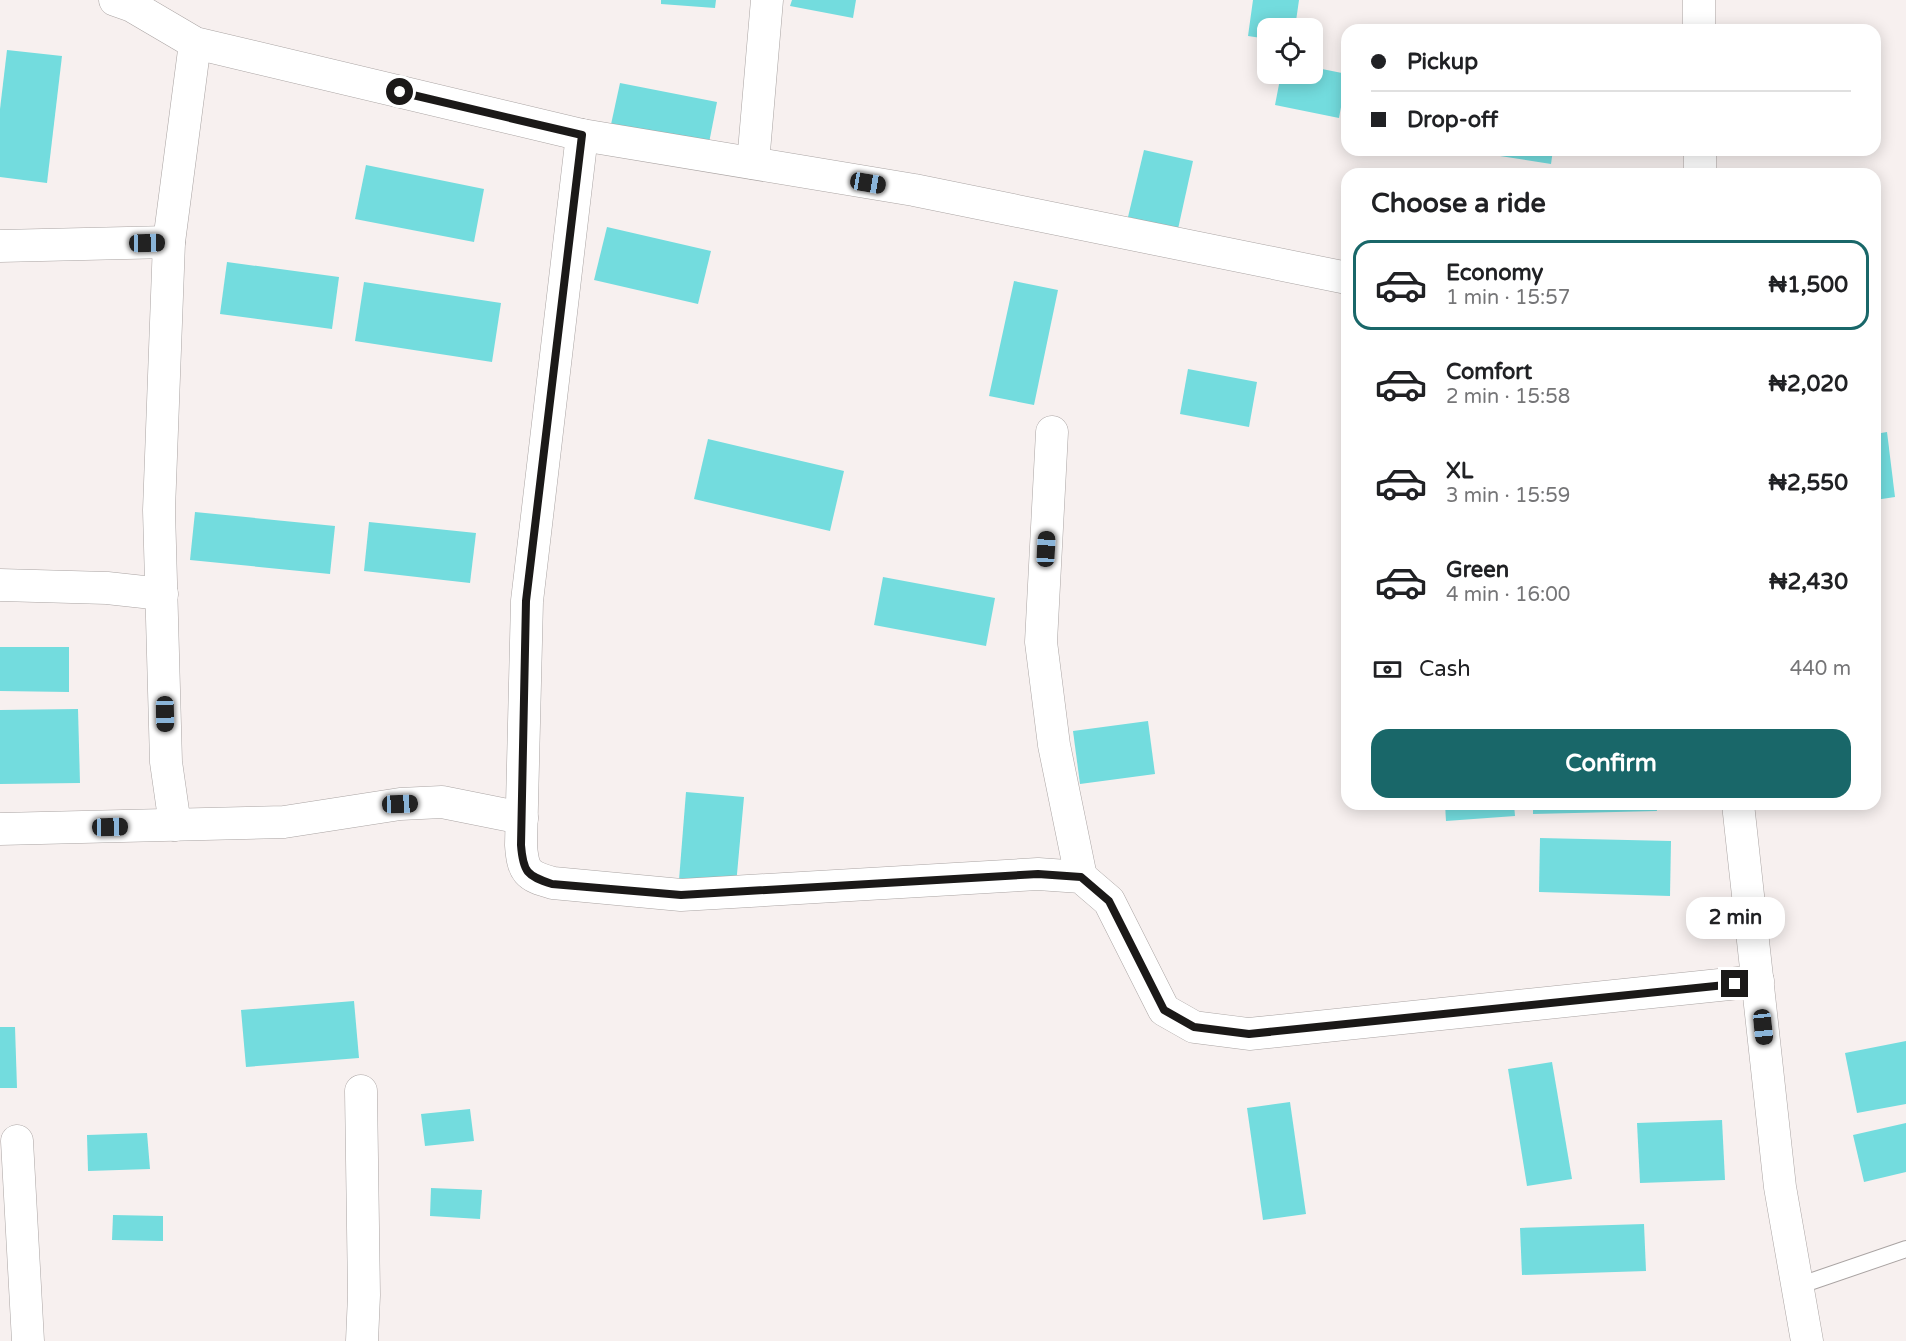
<!DOCTYPE html>
<html lang="en">
<head>
<meta charset="utf-8">
<style>
	body { margin:0; font-family:"Varela Round",sans-serif; background:#f2f2f2; color:#202124; height:100vh; display:flex; flex-direction:column; font-size:22px; white-space:nowrap }
	* { box-sizing:border-box; margin:0 }
	p { font-size:20px; color:#757577 }
	.icon { flex:none; width:33px; height:33px; fill:none; stroke:currentColor; stroke-width:2; stroke-linecap:round; stroke-linejoin:round }
	.map { position:relative; flex:1; overflow:hidden }
	.sheet { position:absolute; left:1341px; top:168px; width:540px; height:642px; display:flex; flex-direction:column; background:#fff; border-radius:18px; box-shadow:0 3px 15px #0003 }
	.sheet>* { flex:none }
	.hud { position:absolute; left:1341px; top:24px; width:540px; height:132px; border-radius:18px; box-shadow:0 3px 15px #0003; display:grid; align-content:center; height:132px; padding:0 30px; background:#fff }
	.buttons { position:absolute; left:1257px; top:18px; display:grid; gap:12px }
	.buttons a { display:grid; place-items:center; width:66px; height:66px; border-radius:12px; background:#fff; box-shadow:0 3px 15px #0003; font-size:30px }
	.end { position:absolute; width:27px; height:27px; margin:-14px; border:8px solid #1b1918; background:#fff; box-shadow:0 0 0 3px #fff }
	.from { border-radius:50% }
	.bubble { position:absolute; height:42px; border-radius:18px; background:#fff; box-shadow:0 3px 15px #0003; font-size:20px; font-weight:800; line-height:42px; text-align:center }
	.car { position:absolute; width:18px; height:36px; margin:-18px -9px; border-radius:8px; box-shadow:0 0 4px 2px #0007; background:linear-gradient(#222 24%,#8ab4d8 0 40%,#222 0 76%,#8ab4d8 0 86%,#222 0) }
	.hud b { display:flex; align-items:center; gap:21px; height:57px; font-size:22px }
	.hud b+b { border-top:2px solid #e0e0e0 }
	.hud i { width:15px; height:15px; background:#202124 }
	ul { padding:0; list-style:none }
	li { display:flex; align-items:center; gap:18px; height:90px; margin:0 12px 9px; padding:0 18px; border:3px solid transparent; border-radius:18px }
	li div { flex:1 }
	li b { display:block; font-size:22px }
	li em { font-style:normal; font-weight:800 }
	li.active { border-color:#196769 }
	li>.icon { width:54px; height:54px; stroke-width:1.5 }
	h2 { padding:0 30px; font-size:27px; line-height:72px }
	.pay { display:flex; align-items:center; gap:15px; height:66px; padding:0 30px; font-size:22px }
	.pay p { margin-inline-start:auto }
	.primary-button { display:flex; gap:12px; margin-top:auto; padding:12px 30px }
	.primary-button a { flex:1; height:69px; border-radius:18px; background:#196769; color:#fff; font-size:24px; font-weight:800; line-height:69px; text-align:center }
	.map>svg:first-child { display:block }
	.building { fill:#73dcde }
	.lines { fill:none; stroke-linecap:round; stroke-linejoin:round }
	.lane-casing { stroke:#aaa4a3; stroke-width:18 }
	.street-casing { stroke:#aaa4a3; stroke-width:33 }
	.lane { stroke:#fff; stroke-width:16 }
	.street { stroke:#fff; stroke-width:32 }
	.route { stroke:#1b1918; stroke-width:8 }
</style>
</head>
<body>
<div class="map">
<svg width="1906" height="1341" viewBox="0 0 1906 1341">
	<rect width="100%" height="100%" fill="#f7f0ef"/>
	<g class="building">
		<path d="M661,0h55l-1,8 -54,-4z"/>
		<path d="M792,0h64l-3,18 -63,-12z"/>
		<path d="M1253,0h46l-4,28h-27v11l-20,-3z"/>
		<path d="M7,50l55,6 -15,127 -47,-6v-68z"/>
		<path d="M1312,67l35,7 -8,44 -64,-13 6,-31h31z"/>
		<path d="M620,83l97,19 -9,46 -98,-19z"/>
		<path d="M1144,150l49,11 -15,68 -50,-12z"/>
		<path d="M1461,150h92l-2,14z"/>
		<path d="M366,165l118,24 -10,53 -119,-23z"/>
		<path d="M607,227l104,24 -13,53 -104,-24z"/>
		<path d="M227,262l112,15 -7,52 -112,-15z"/>
		<path d="M1014,281l44,9 -24,115 -45,-9z"/>
		<path d="M364,282l137,21 -9,59 -137,-21z"/>
		<path d="M1188,369l69,13 -8,45 -69,-13z"/>
		<path d="M1887,432l8,65 -20,3v-66z"/>
		<path d="M708,439l136,32 -14,60 -136,-32z"/>
		<path d="M195,512l140,14 -5,48 -140,-14z"/>
		<path d="M369,522l107,11 -6,50 -106,-12z"/>
		<path d="M883,577l112,21 -9,48 -112,-21z"/>
		<path d="M0,647h69v45l-69,-1z"/>
		<path d="M78,709l2,74 -80,1v-74z"/>
		<path d="M1148,721l7,53 -75,10 -7,-53z"/>
		<path d="M686,792l58,5 -8,88 -57,-5z"/>
		<path d="M1445,804h69l1,12 -69,5z"/>
		<path d="M1533,804h123l1,7 -124,3z"/>
		<path d="M1540,838l131,3 -1,55 -131,-4z"/>
		<path d="M354,1001l5,57 -113,9 -5,-57z"/>
		<path d="M0,1027h15l2,61h-17z"/>
		<path d="M1906,1041v63l-49,9 -12,-60z"/>
		<path d="M1552,1062l20,117 -45,7 -19,-117z"/>
		<path d="M1290,1102l16,112 -43,6 -16,-112z"/>
		<path d="M470,1109l4,32 -49,5 -4,-32z"/>
		<path d="M1722,1120l3,60 -85,3 -3,-60z"/>
		<path d="M1906,1123v49l-42,10 -11,-47z"/>
		<path d="M147,1133l3,36 -62,2 -1,-36z"/>
		<path d="M431,1188l51,2 -2,29 -50,-3z"/>
		<path d="M113,1215l50,1v25l-51,-1z"/>
		<path d="M1644,1224l2,47 -124,4 -2,-47z"/>
	</g>
	<g class="lines">
		<defs>
			<path id="lane" d="M1798,1286l108,-37"/>
			<g id="street">
				<path d="M115,0l17,6 63,37 387,92 332,55 433,88"/>
				<path d="M1699,0v30"/>
				<path d="M582,135l-55,466 -6,244c2,27 6,31 32,38l128,12 357,-21 43,3 28,24 55,109 30,17 55,7 509,-53"/>
				<path d="M1700,150v24"/>
				<path d="M753,163l14,-163"/>
				<path d="M0,246l169,-4"/>
				<path d="M1052,432l-11,210 13,103 27,132"/>
				<path d="M0,585l107,3 55,6"/>
				<path d="M1738,804l42,383 27,154"/>
				<path d="M175,825l-9,-63 -7,-252 10,-268 26,-199"/>
				<path d="M0,829l284,-7 116,-18 42,-2 80,16"/>
				<path d="M361,1091l3,204 -2,46"/>
				<path d="M17,1141l11,200"/>
			</g>
		</defs>
		<use href="#lane" class="lane-casing"/>
		<use href="#street" class="street-casing"/>
		<use href="#lane" class="lane"/>
		<use href="#street" class="street"/>
	</g>
	<g class="lines">
		<path class="route" d="M400,92l182,43 -56,466 -5,244c2,27 6,31 31,39l129,11 357,-21 43,3 28,24 55,109 30,17 55,7 486,-50"/>
	</g>
</svg>
<div class="buttons">
<a><svg class="icon" aria-label="locate" viewBox="0 0 24 24"><circle cx="12" cy="12" r="6"/><path d="M12 2v4M12 18v4M2 12h4M18 12h4"/></svg></a>
</div>
<i class="end from" style="left:400px;top:92px"></i>
<i class="end" style="left:1735px;top:984px"></i>
<div class="bubble" style="left:1686px;top:897px;width:99px">2 min</div>
<i class="car" style="left:868px;top:183px;rotate:100deg"></i>
<i class="car" style="left:147px;top:243px;rotate:89deg"></i>
<i class="car" style="left:1046px;top:549px;rotate:3deg"></i>
<i class="car" style="left:165px;top:714px;rotate:179deg"></i>
<i class="car" style="left:400px;top:804px;rotate:88deg"></i>
<i class="car" style="left:110px;top:827px;rotate:89deg"></i>
<i class="car" style="left:1763px;top:1027px;rotate:174deg"></i>
<div class="hud">
<b><i class="from"></i>Pickup</b>
<b><i></i>Drop-off</b>
</div>
<section class="sheet">
<h2>Choose a ride</h2>
<ul>
<li class="active"><svg class="icon" aria-label="car" viewBox="0 0 24 24"><path d="M5 17H2v-5l4-1 3-4h7l3 4 3 1v5h-3M9 17h6M6 11h13"/><circle cx="7" cy="17" r="2"/><circle cx="17" cy="17" r="2"/></svg><div><b>Economy</b><p>1 min · 15:57</p></div><em>₦1,500</em></li>
<li><svg class="icon" aria-label="car" viewBox="0 0 24 24"><path d="M5 17H2v-5l4-1 3-4h7l3 4 3 1v5h-3M9 17h6M6 11h13"/><circle cx="7" cy="17" r="2"/><circle cx="17" cy="17" r="2"/></svg><div><b>Comfort</b><p>2 min · 15:58</p></div><em>₦2,020</em></li>
<li><svg class="icon" aria-label="car" viewBox="0 0 24 24"><path d="M5 17H2v-5l4-1 3-4h7l3 4 3 1v5h-3M9 17h6M6 11h13"/><circle cx="7" cy="17" r="2"/><circle cx="17" cy="17" r="2"/></svg><div><b>XL</b><p>3 min · 15:59</p></div><em>₦2,550</em></li>
<li><svg class="icon" aria-label="car" viewBox="0 0 24 24"><path d="M5 17H2v-5l4-1 3-4h7l3 4 3 1v5h-3M9 17h6M6 11h13"/><circle cx="7" cy="17" r="2"/><circle cx="17" cy="17" r="2"/></svg><div><b>Green</b><p>4 min · 16:00</p></div><em>₦2,430</em></li>
</ul>
<div class="pay"><svg class="icon" aria-label="cash" viewBox="0 0 24 24"><path d="M3 7h18v10H3z"/><circle cx="12" cy="12" r="2"/></svg>Cash<p>440 m</p></div>
<div class="primary-button"><a>Confirm</a></div>
</section>
</div>
</body>
</html>
